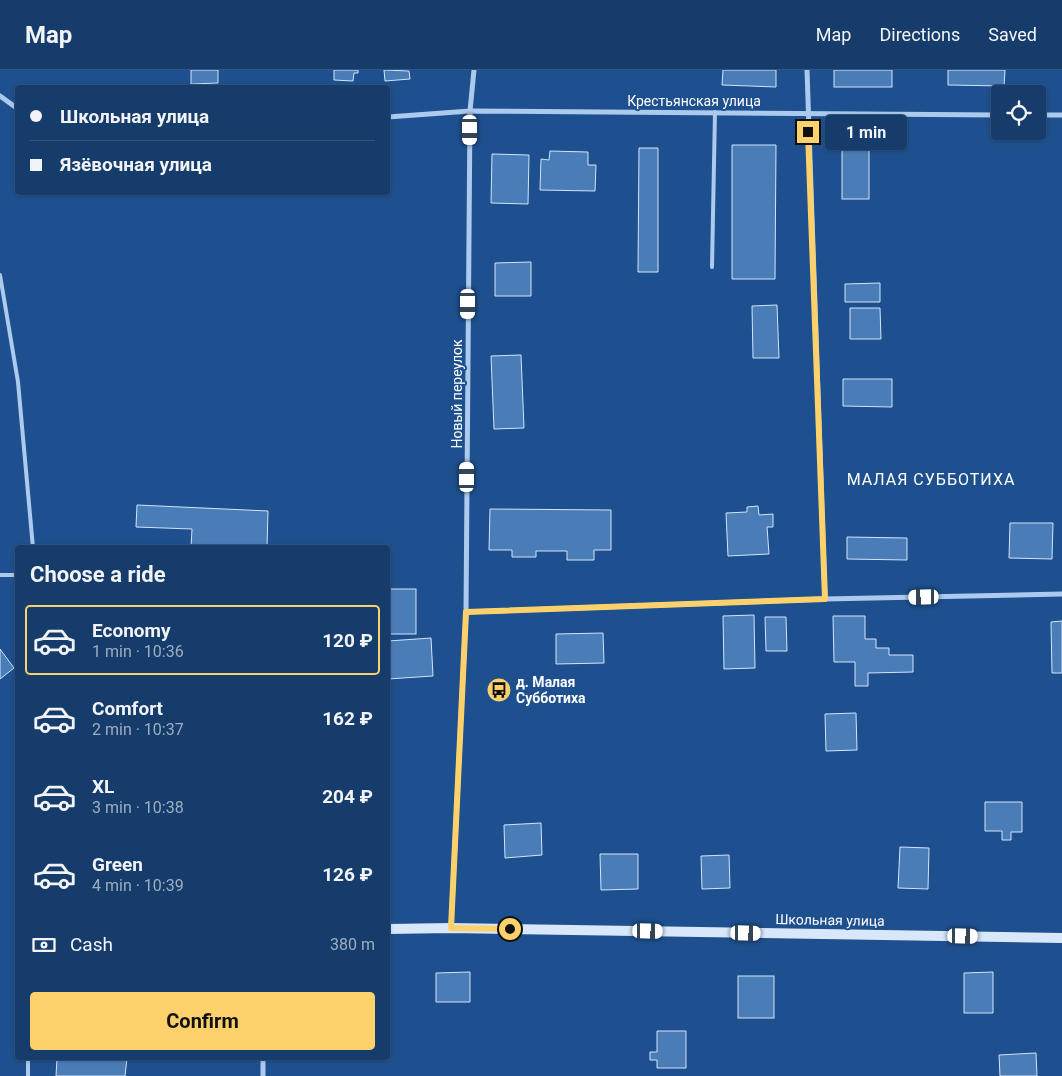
<!DOCTYPE html>
<html lang="en">
<head>
<meta charset="utf-8">
<style>
	body { margin:0; font-family:Roboto,sans-serif; background:#234773; color:#f1f3f6; height:100vh; display:flex; flex-direction:column; font-size:19px; white-space:nowrap }
	* { box-sizing:border-box; margin:0 }
	p { font-size:16px; color:#9eadc1 }
	.icon { flex:none; width:28px; height:28px; fill:none; stroke:currentColor; stroke-width:2; stroke-linecap:round; stroke-linejoin:round }
	.map { position:relative; flex:1; overflow:hidden }
	.details { position:absolute; left:15px; top:475px; width:375px; height:515px; display:flex; flex-direction:column; background:#163c6b; border-radius:5px; box-shadow:0 1px 4px #0004,0 0 0 1px #35567e }
	.details>* { flex:none }
	.banner { position:absolute; left:15px; top:15px; width:375px; height:110px; border-radius:5px; box-shadow:0 1px 4px #0004,0 0 0 1px #35567e; display:grid; align-content:center; height:110px; padding:0 15px; background:#163c6b }
	.tools { position:absolute; left:991px; top:15px; display:grid; gap:10px }
	.tools a { display:grid; place-items:center; width:55px; height:55px; border-radius:5px; background:#163c6b; box-shadow:0 1px 4px #0004,0 0 0 1px #35567e; font-size:25px }
	.end { position:absolute; width:22px; height:22px; margin:-11px; border:6px solid #fcd16b; background:#111; box-shadow:0 0 0 2px #111 }
	.from { border-radius:50% }
	.bubble { position:absolute; height:35px; border-radius:5px; background:#163c6b; box-shadow:0 1px 4px #0004,0 0 0 1px #35567e; font-size:16px; font-weight:700; line-height:35px; text-align:center }
	.car { position:absolute; width:15px; height:30px; margin:-15px -8px; border-radius:6px; box-shadow:0 0 4px 1px #0007; background:linear-gradient(#fff 24%,#345 0 40%,#fff 0 76%,#345 0 86%,#fff 0) }
	.banner b { display:flex; align-items:center; gap:18px; height:48px; font-size:19px }
	.banner b+b { border-top:1px solid #35567e }
	.banner i { width:12px; height:12px; background:#f1f3f6 }
	ul { padding:0; list-style:none }
	li { display:flex; align-items:center; gap:15px; height:70px; margin:0 10px 8px; padding:0 5px; border:2px solid transparent; border-radius:5px }
	li div { flex:1 }
	li b { display:block; font-size:19px }
	li em { font-style:normal; font-weight:700 }
	li.current { border-color:#fcd16b }
	li>.icon { width:45px; height:45px; stroke-width:1.5 }
	h2 { padding:0 15px; font-size:22px; line-height:60px }
	.pay { display:flex; align-items:center; gap:12px; height:55px; padding:0 15px; font-size:19px }
	.pay p { margin-inline-start:auto }
	.primary-button { display:flex; gap:10px; margin-top:auto; padding:10px 15px }
	.primary-button a { flex:1; height:58px; border-radius:5px; background:#fcd16b; color:#111; font-size:20px; font-weight:700; line-height:58px; text-align:center }
	header { display:flex; align-items:center; gap:30px; box-sizing:border-box; height:70px; padding:0 25px; background:#163c6b; border-bottom:1px solid #35567e }
	header strong { font-size:24px }
	nav { display:flex; gap:28px; margin-inline-start:auto; font-size:18px }
	.map>svg:first-child { display:block }
	.building { fill:#4a7cb8; stroke:#d2e4f9 }
	.lines { fill:none; stroke-linecap:round; stroke-linejoin:round }
	.lane { stroke:#accaed; stroke-width:4 }
	.street { stroke:#accaed; stroke-width:5 }
	.secondary { stroke:#d9e7fa; stroke-width:10 }
	.route { stroke:#fcd16b; stroke-width:6 }
	.labels { text-anchor:middle; dominant-baseline:central; stroke-width:4; stroke-linejoin:round; paint-order:stroke }
	.street-label { font-size:14px; fill:#fff; stroke:#1e508f }
	.poi-label { font-size:14px; font-weight:bold; fill:#fff; stroke:#1e508f; text-anchor:start }
	.quarter-label { font-size:16px; letter-spacing:1px; fill:#fff; stroke:#1e508f }
</style>
</head>
<body>
<header>
<strong>Map</strong>
<nav><a>Map</a><a>Directions</a><a>Saved</a></nav>
</header>
<div class="map">
<svg width="1062" height="1006" viewBox="0 0 1062 1006">
	<rect width="100%" height="100%" fill="#1e508f"/>
	<g class="building">
		<path d="M191,0h27v13l-27,1z"/>
		<path d="M334,0h24v3h-4l-1,8 -19,-1z"/>
		<path d="M384,0l25,1 1,8 -25,2z"/>
		<path d="M723,0h53v17l-54,-2z"/>
		<rect x="834" y="0" width="58" height="17"/>
		<path d="M948,0h57l-1,16 -56,-1z"/>
		<path d="M732,75h44l-1,134h-43z"/>
		<path d="M639,78h19v124h-20z"/>
		<rect x="842" y="79" width="27" height="50"/>
		<path d="M550,81l38,1v13h8l-1,26 -55,-1 1,-31 8,1z"/>
		<path d="M492,84l37,1 -1,49 -37,-1z"/>
		<path d="M531,192v34h-36v-33z"/>
		<path d="M880,213v19h-35v-18z"/>
		<path d="M777,235l2,53h-26l-1,-52z"/>
		<path d="M850,238h30l1,31h-31z"/>
		<path d="M521,285l3,73 -30,1 -3,-73z"/>
		<path d="M843,309h49v28l-49,-1z"/>
		<path d="M137,435l131,6 -1,37h-76l1,-19 -56,-2z"/>
		<path d="M758,436l1,9 14,-1v13h-6l2,27 -41,2 -2,-43 21,-1v-5z"/>
		<path d="M490,439l121,1v40h-17v10h-27v-9h-31v6h-24v-7h-23z"/>
		<path d="M1010,453h43l-1,36 -43,-1z"/>
		<path d="M847,467l60,1v22l-60,-1z"/>
		<rect x="388" y="519" width="28" height="45"/>
		<path d="M754,545l1,53 -31,1 -1,-53z"/>
		<path d="M833,546h32v23h11v9h13v7h24v17l-45,1v13h-13v-24h-21z"/>
		<path d="M765,547h21l1,34h-21z"/>
		<path d="M1062,551v52h-10l-1,-51z"/>
		<path d="M603,563l1,30 -48,1v-30z"/>
		<path d="M431,568l2,38 -45,3v-38z"/>
		<path d="M0,579l14,19 -14,11z"/>
		<path d="M856,643l1,37 -31,1 -1,-37z"/>
		<path d="M985,732h37v30h-11v8h-9v-9h-17z"/>
		<path d="M541,753l1,32 -37,3 -1,-33z"/>
		<path d="M900,777l29,1 -1,41 -30,-1z"/>
		<path d="M600,784h38v35l-37,1z"/>
		<path d="M729,785l1,33 -28,1 -1,-33z"/>
		<path d="M470,902v30h-34v-29z"/>
		<path d="M993,902v41h-29v-40z"/>
		<rect x="738" y="906" width="36" height="42"/>
		<path d="M657,961h29v37h-29v-8h-7v-8h7z"/>
		<path d="M1036,983l1,23h-37l-1,-21z"/>
		<path d="M57,988h70l-2,18h-69z"/>
	</g>
	<g class="lines">
		<g class="lane">
			<path d="M712,197l3,-155"/>
			<path d="M0,205l18,107 15,166"/>
			<path d="M0,505h18"/>
			<path d="M28,1006v-18"/>
		</g>
		<g class="street">
			<path d="M807,0l18,529"/>
			<path d="M0,26l18,13"/>
			<path d="M1038,45h24"/>
			<path d="M388,47l82,-6 530,4"/>
			<path d="M466,542l359,-13 237,-5"/>
			<path d="M451,858l15,-316 4,-501 4,-41"/>
			<path d="M263,1006v-18"/>
		</g>
		<path class="secondary" d="M388,859l63,-1 611,10"/>
	</g>
	<g class="lines">
		<path class="route" d="M510,859l-59,-1 15,-316 359,-13 -17,-467"/>
	</g>
	<defs>
		<symbol id="bus-disc" viewBox="-11 -11 22 22"><circle r="9.5" fill="#fcd16b" stroke="#1e508f"/><path d="M-5-6H5V4H4V6H2V4H-2V6H-4V4H-5ZM-3.5-4V0h7V-4ZM-3.5 1.2v1.5H-2V1.2ZM2 1.2v1.5H3.5V1.2Z" fill="#111"/></symbol>
	</defs>
	<g fill-rule="evenodd">
		<use href="#bus-disc" x="485" y="606" width="28" height="28"/>
	</g>
	<g class="labels">
		<g class="street-label">
			<text x="694" y="31">Крестьянская улица</text>
			<text transform="translate(457 324) rotate(-90)">Новый переулок</text>
			<text transform="translate(830 850) rotate(1)">Школьная улица</text>
		</g>
		<g class="poi-label">
			<text x="516" y="612">д. Малая<tspan x="516" dy="16">Субботиха</tspan></text>
		</g>
		<g class="quarter-label">
			<text x="931" y="409">МАЛАЯ СУББОТИХА</text>
		</g>
	</g>
</svg>
<div class="tools">
<a><svg class="icon" aria-label="locate" viewBox="0 0 24 24"><circle cx="12" cy="12" r="6"/><path d="M12 2v4M12 18v4M2 12h4M18 12h4"/></svg></a>
</div>
<i class="end from" style="left:510px;top:859px"></i>
<i class="end" style="left:808px;top:62px"></i>
<div class="bubble" style="left:825px;top:45px;width:82px">1 min</div>
<i class="car" style="left:470px;top:60px;rotate:180deg"></i>
<i class="car" style="left:468px;top:234px;rotate:180deg"></i>
<i class="car" style="left:467px;top:407px;rotate:0deg"></i>
<i class="car" style="left:924px;top:527px;rotate:269deg"></i>
<i class="car" style="left:648px;top:861px;rotate:91deg"></i>
<i class="car" style="left:746px;top:863px;rotate:91deg"></i>
<i class="car" style="left:963px;top:866px;rotate:91deg"></i>
<div class="banner">
<b><i class="from"></i>Школьная улица</b>
<b><i></i>Язёвочная улица</b>
</div>
<section class="details">
<h2>Choose a ride</h2>
<ul>
<li class="current"><svg class="icon" aria-label="car" viewBox="0 0 24 24"><path d="M5 17H2v-5l4-1 3-4h7l3 4 3 1v5h-3M9 17h6M6 11h13"/><circle cx="7" cy="17" r="2"/><circle cx="17" cy="17" r="2"/></svg><div><b>Economy</b><p>1 min · 10:36</p></div><em>120 ₽</em></li>
<li><svg class="icon" aria-label="car" viewBox="0 0 24 24"><path d="M5 17H2v-5l4-1 3-4h7l3 4 3 1v5h-3M9 17h6M6 11h13"/><circle cx="7" cy="17" r="2"/><circle cx="17" cy="17" r="2"/></svg><div><b>Comfort</b><p>2 min · 10:37</p></div><em>162 ₽</em></li>
<li><svg class="icon" aria-label="car" viewBox="0 0 24 24"><path d="M5 17H2v-5l4-1 3-4h7l3 4 3 1v5h-3M9 17h6M6 11h13"/><circle cx="7" cy="17" r="2"/><circle cx="17" cy="17" r="2"/></svg><div><b>XL</b><p>3 min · 10:38</p></div><em>204 ₽</em></li>
<li><svg class="icon" aria-label="car" viewBox="0 0 24 24"><path d="M5 17H2v-5l4-1 3-4h7l3 4 3 1v5h-3M9 17h6M6 11h13"/><circle cx="7" cy="17" r="2"/><circle cx="17" cy="17" r="2"/></svg><div><b>Green</b><p>4 min · 10:39</p></div><em>126 ₽</em></li>
</ul>
<div class="pay"><svg class="icon" aria-label="cash" viewBox="0 0 24 24"><path d="M3 7h18v10H3z"/><circle cx="12" cy="12" r="2"/></svg>Cash<p>380 m</p></div>
<div class="primary-button"><a>Confirm</a></div>
</section>
</div>
</body>
</html>
